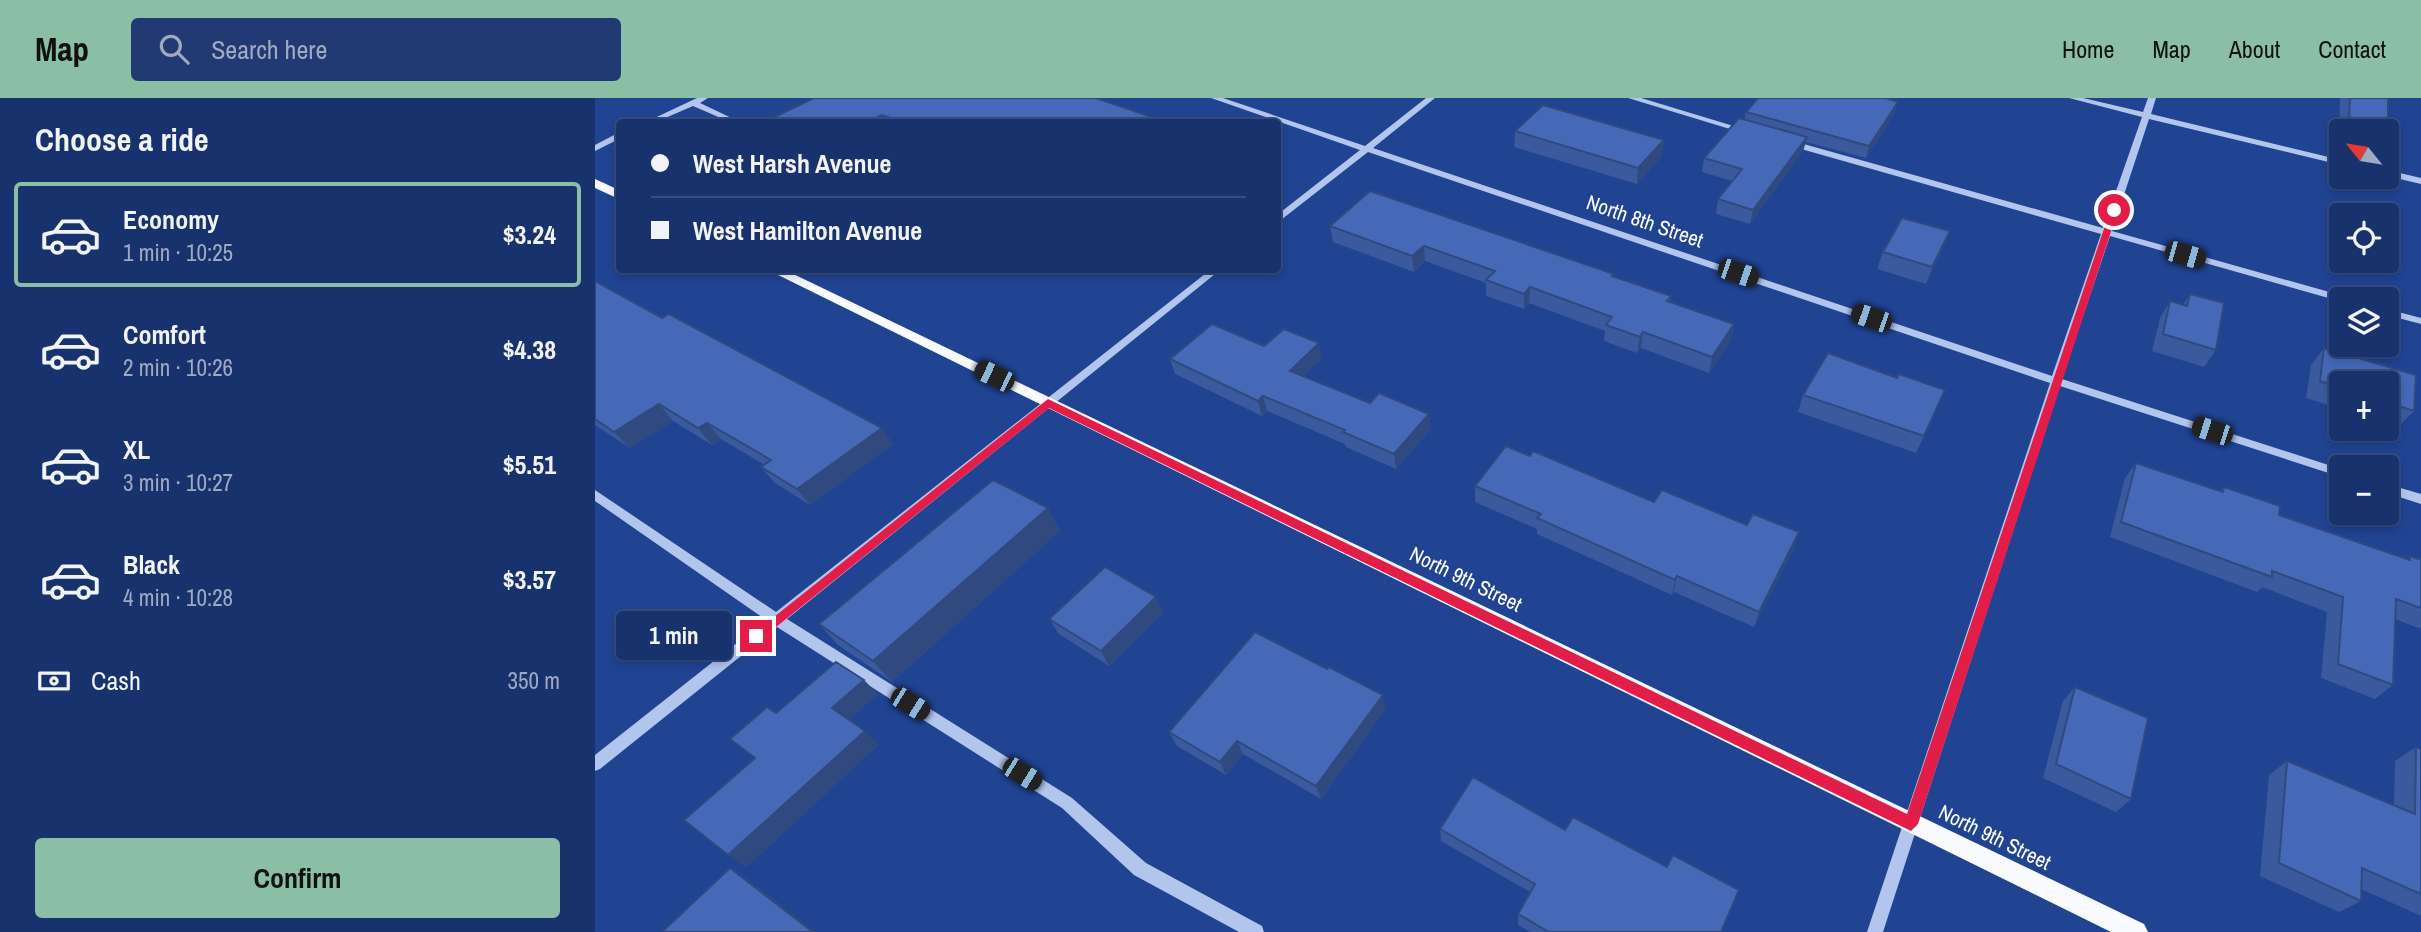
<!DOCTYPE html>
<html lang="en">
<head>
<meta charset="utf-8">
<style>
	body { margin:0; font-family:"Archivo Narrow",sans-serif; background:#213a73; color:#f1f3f6; height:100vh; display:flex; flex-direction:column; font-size:26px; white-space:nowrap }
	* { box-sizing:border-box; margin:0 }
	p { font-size:23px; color:#9faac2 }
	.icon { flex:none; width:38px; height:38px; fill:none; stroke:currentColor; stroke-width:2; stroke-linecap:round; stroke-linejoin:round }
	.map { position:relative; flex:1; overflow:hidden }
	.side { display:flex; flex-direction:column; background:#18326e; width:595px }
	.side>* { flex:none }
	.hud { position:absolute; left:21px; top:21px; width:665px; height:154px; border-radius:7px; box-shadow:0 4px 10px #0003,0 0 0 2px #364d81; display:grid; align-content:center; height:154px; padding:0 35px; background:#18326e }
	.needle { width:46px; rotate:300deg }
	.tools { position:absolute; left:1734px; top:21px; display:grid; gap:14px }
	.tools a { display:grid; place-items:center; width:70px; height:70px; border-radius:7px; background:#18326e; box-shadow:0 4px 10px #0003,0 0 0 2px #364d81; font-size:35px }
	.end { position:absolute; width:32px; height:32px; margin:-16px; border:9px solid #e11d48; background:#fff; box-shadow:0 0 0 4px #fff }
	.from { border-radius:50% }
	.bubble { position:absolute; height:49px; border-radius:7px; background:#18326e; box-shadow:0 4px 10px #0003,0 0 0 2px #364d81; font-size:23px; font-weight:700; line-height:49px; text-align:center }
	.car { position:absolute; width:21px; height:42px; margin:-21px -10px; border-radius:9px; box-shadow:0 0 5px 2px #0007; background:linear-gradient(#222 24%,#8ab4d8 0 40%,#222 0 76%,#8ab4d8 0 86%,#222 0) }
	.hud b { display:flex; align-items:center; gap:24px; height:66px; font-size:26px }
	.hud b+b { border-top:2px solid #364d81 }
	.hud i { width:18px; height:18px; background:#f1f3f6 }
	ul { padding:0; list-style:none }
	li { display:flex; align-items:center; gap:21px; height:105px; margin:0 14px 10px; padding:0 21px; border:4px solid transparent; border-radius:7px }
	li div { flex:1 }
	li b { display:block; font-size:26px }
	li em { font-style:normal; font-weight:700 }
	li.selected { border-color:#8abfa5 }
	li>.icon { width:63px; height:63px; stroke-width:1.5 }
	h2 { padding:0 35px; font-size:32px; line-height:84px }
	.pay { display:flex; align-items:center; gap:18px; height:77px; padding:0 35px; font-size:26px }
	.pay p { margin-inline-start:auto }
	.action { display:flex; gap:14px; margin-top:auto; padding:14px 35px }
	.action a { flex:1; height:80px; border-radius:7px; background:#8abfa5; color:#111; font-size:28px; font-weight:700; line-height:80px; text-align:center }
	header { display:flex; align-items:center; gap:42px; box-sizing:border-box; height:98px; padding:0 35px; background:#8abfa5; color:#111 }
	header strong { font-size:33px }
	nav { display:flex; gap:38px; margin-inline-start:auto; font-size:24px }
	.search { width:490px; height:63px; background:#213a73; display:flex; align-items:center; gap:18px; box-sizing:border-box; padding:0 24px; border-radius:7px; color:#9faac2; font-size:26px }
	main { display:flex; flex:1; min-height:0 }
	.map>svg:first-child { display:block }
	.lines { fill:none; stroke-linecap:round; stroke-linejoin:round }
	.minor { fill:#b2c5ed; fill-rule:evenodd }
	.major { fill:#f8faff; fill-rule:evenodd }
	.wall { fill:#3b5a9d }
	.shaded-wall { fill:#304a80 }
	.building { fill:#4569b7; stroke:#304a80; stroke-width:2 }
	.route { fill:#e11d48 }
	.labels { text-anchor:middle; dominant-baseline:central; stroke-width:5; stroke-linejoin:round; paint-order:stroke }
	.street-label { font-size:21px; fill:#fff; stroke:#204392 }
</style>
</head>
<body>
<header>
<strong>Map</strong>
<div class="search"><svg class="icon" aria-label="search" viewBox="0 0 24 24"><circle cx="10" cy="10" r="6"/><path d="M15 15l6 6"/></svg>Search here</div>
<nav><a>Home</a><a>Map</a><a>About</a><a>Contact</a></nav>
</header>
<main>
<section class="side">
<h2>Choose a ride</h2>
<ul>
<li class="selected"><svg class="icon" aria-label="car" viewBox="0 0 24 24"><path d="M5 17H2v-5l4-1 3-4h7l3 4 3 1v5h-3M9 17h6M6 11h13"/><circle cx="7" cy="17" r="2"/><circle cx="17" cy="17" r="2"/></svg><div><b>Economy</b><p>1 min · 10:25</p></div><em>$3.24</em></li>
<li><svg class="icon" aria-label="car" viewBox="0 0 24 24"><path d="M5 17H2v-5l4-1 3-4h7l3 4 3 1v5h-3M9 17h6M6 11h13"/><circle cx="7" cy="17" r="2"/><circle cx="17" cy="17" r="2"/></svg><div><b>Comfort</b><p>2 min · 10:26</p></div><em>$4.38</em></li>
<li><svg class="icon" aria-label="car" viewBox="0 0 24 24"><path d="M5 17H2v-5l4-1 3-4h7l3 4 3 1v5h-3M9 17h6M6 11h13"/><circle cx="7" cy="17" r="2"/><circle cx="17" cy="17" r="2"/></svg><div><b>XL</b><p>3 min · 10:27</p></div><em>$5.51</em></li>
<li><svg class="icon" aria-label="car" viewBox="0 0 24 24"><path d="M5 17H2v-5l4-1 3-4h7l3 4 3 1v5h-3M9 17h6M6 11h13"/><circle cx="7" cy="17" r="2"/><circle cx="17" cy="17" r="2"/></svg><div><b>Black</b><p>4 min · 10:28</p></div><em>$3.57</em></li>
</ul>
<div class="pay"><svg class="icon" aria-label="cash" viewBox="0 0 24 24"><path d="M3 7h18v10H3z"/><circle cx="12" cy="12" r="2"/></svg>Cash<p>350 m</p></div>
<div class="action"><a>Confirm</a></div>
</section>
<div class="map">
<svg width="1826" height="834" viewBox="0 0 1826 834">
	<rect width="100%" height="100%" fill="#204392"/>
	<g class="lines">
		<g class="minor">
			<path d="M102,0h11l-8,5 40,19h-10l-37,-16 -37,16h-10z"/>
			<path d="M616,0h12l142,48 61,-48h9l-62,50 679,228 49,-142 -314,-89v-4h6l310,87 39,-111 -73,-19h14l60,14 5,-14h8l-5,16 190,46v5l-192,-46 -37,112 235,66 1,2 -9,2 -229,-65 -48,143 279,90v8l-281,-91 -177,546h-16l183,-549 -682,-231 -91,71v-8l83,-65z"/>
			<path d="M1033,0h13l109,33 -7,2z"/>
			<path d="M21,36h3v5l-24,12v-6z"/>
			<path d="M1792,72l34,8v6l-34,-8z"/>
			<path d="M615,172h10l-433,349 285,179 74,65 116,63 2,6h-25l-105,-57 -72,-67 -285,-181 -177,142 -5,2v-16l171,-135 -171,-119v-11l181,122z"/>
			<path d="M1792,211l34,9v6l-34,-9z"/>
			<path d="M1792,386l34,10v10l-34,-11z"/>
		</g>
		<g class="major">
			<path d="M0,81l24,11v9l-24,-11z"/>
			<path d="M173,172h17l1359,654 4,8h-37z"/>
		</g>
	</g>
	<g class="wall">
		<path d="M219,0l352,24h-402z"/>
		<path d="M1296,0l-1,2 8,2 -4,12 -28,44 -60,-16 -3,9 -53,73 -34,-10 2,-15 14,-18 -30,-9 2,-14 40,-38 2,-8z"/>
		<path d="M1745,0h48v28l-4,5h-43v3l-2,-1z"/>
		<path d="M920,33l147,25 -25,28 -123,-37z"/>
		<path d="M735,128l284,48v3l57,19 -1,6 64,22 -3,16 -22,33 -68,-25 -4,5 -33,-12 1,-10 -76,-28 -5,6 -38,-13v-13l-61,-22 -11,11 -81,-30z"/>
		<path d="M1348,150l-17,36 -49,-15 6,-17z"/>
		<path d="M0,183l67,37 220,110 11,16 -83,61 -35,-22 -14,-16 4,-2 -44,-26 -9,6 -39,-24 -43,27 -35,-23z"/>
		<path d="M1595,196l26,56 -12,17 -52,-16 8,-33 10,-17 13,4z"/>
		<path d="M669,248l58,12 -19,18 128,53 -35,40 -50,-22 -1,-3 -78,-33 -5,5 -87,-42 -5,-15z"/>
		<path d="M1729,250l92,27 -2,36 -16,16 -11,-3v-41h-46v26l-35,-11 5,-33z"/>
		<path d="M1302,280l48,12 -29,63 -118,-41 5,-17z"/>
		<path d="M935,358l124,46 93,23 52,7 -5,16 -40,79 -80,-35 -2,3 -135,-61v-5l-62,-27v-16z"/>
		<path d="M1541,365l84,28 4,-4 55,28 129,44 2,-3 11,4v69l-26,-10 -2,66 -18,14 -54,-21 6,-66 -65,-25 -5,5 -147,-55 15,-59z"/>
		<path d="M453,410l12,23 -168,151 -54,-37 -19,-21z"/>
		<path d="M561,499l7,16 -54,53 -50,-32 -10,-15z"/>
		<path d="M1480,589l56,112 -15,13 -73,-34 20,-77z"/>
		<path d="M790,612l-64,89 -78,-45 -17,21 -49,-29 -8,-14z"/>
		<path d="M1821,649l5,2v167l-60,-27v12l-22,11 -79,-36 9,-101 18,-14 107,45 1,-45z"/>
		<path d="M845,731l281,103h-191l-12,-7v-11l12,-22 -89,-51z"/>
	</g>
	<g class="shaded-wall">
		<path d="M1303,4l-4,12 -28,44 3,-12z"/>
		<path d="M287,17l4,7h-19z"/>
		<path d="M1212,39l-4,14 -53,73 3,-14z"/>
		<path d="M1069,42l-2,16 -25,28 1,-16z"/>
		<path d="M1355,133l-7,17 -17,36 6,-17z"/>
		<path d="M829,148l1,15 -11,11 -2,-16z"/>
		<path d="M935,189l-1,16 -5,6v-15z"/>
		<path d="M1139,226l-3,16 -22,33 3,-16z"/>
		<path d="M1048,234l-2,16 -4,5 3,-16z"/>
		<path d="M724,245l3,15 -29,28 -3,-15z"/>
		<path d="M668,298l4,15 -5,5 -4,-15z"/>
		<path d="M64,306l14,17 -43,27 -16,-16z"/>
		<path d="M834,316l2,15 -35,40 -2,-15z"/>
		<path d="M112,325l14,16 -9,6 -14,-17z"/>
		<path d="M287,330l11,16 -83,61 -13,-16z"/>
		<path d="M453,410l12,23 -168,151 -19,-21z"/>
		<path d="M1204,434l-5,16 -40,79 5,-15z"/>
		<path d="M1082,478l-3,16 -2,3 3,-15z"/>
		<path d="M561,499l7,16 -54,53 -8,-15z"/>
		<path d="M269,582l14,14 -31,28 -15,-14z"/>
		<path d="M788,597l2,15 -64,89 -5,-13z"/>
		<path d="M270,633l14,14 -132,122 -19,-12z"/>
		<path d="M642,643l6,13 -17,21 -6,-13z"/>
		<path d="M135,770l19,12 67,52h-3z"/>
	</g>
	<g class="building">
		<path d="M219,0h282l70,24h-264l-20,-7 -15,7h-103z"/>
		<path d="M1163,0h128l12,4 -29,44 -123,-34z"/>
		<path d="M1755,0h38v28l-39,-9z"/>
		<path d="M948,7l121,35 -26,28 -123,-37z"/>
		<path d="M1144,20l68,19 -54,73 -35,-11 24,-30 -38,-11z"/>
		<path d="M775,93l244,83 -2,2 59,20 -4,5 67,23 -22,33 -69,-25 -3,5 -34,-12 6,-8 -82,-30 -6,7 -38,-14 9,-9 -71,-25 -12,10 -82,-30z"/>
		<path d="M1307,120l48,13 -18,36 -49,-15z"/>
		<path d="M0,183l67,37 7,-4 213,114 -85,61 -36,-22 10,-7 -64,-37 -9,5 -39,-24 -45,28 -19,-13z"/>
		<path d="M1595,196l34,9 -8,47 -53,-16 7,-33 17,5z"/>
		<path d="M617,226l52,22 20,-17 35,14 -29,28 80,32 9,-10 50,21 -35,40 -51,-22 2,-2 -82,-34 -5,5 -88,-42z"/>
		<path d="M1729,250l92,27 -2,36 -27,-9v-19h-46v5l-21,-7z"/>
		<path d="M1233,255l69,25 2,-4 46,16 -21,46 -121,-41z"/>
		<path d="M911,348l24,10 3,-5 121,51 8,-12 85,35 6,-11 46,18 -40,80 -82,-36 -2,4 -138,-62 4,-4 -66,-28z"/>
		<path d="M1541,365l87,29 1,-5 56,19 -1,9 131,45v-4l11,4v48l-25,-9 -3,86 -55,-21 5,-67 -71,-26v6l-151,-55z"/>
		<path d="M398,382l55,28 -175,153 -54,-37z"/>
		<path d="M510,469l51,30 -55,54 -52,-32z"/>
		<path d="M660,534l72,37 2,-2 54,28 -67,91 -79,-45 -17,21 -51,-30z"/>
		<path d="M241,564l28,18 -32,28 33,23 -137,124 -44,-35 71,-62 -25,-19 37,-32 9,6z"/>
		<path d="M1480,589l73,31 -17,81 -75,-35z"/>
		<path d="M1821,649l5,2v145l-59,-26 -1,33 -82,-38 8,-102 128,53z"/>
		<path d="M878,679l92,53 8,-13 94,50 6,-12 66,35 -18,42h-172l-31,-18 17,-30 -95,-55z"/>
		<path d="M135,770l83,64h-151z"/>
	</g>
	<path class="route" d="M1516,110l7,2 -200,614 -7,7 -862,-423 -288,231h-9l-2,-3 298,-237 859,415z"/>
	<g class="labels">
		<g class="street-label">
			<text transform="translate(1050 123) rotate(19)">North 8th Street</text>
			<text transform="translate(871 481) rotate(26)">North 9th Street</text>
			<text transform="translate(1400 739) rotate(26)">North 9th Street</text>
		</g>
	</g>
</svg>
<div class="tools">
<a><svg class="needle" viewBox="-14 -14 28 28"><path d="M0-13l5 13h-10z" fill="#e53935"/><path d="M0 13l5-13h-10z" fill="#9faac2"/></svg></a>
<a><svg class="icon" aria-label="locate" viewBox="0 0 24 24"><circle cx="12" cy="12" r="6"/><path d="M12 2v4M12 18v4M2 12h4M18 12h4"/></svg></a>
<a><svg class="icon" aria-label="layers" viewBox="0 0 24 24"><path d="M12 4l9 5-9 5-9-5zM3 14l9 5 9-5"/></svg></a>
<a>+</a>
<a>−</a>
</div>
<i class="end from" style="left:1519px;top:112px"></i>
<i class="end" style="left:161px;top:538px"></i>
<div class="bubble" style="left:21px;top:513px;width:116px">1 min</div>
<i class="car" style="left:1590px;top:157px;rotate:106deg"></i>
<i class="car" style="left:1143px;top:175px;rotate:109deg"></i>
<i class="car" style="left:1276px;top:220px;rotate:289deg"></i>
<i class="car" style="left:399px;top:278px;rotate:296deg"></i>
<i class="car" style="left:1617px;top:333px;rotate:288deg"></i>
<i class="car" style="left:315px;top:606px;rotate:122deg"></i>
<i class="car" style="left:427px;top:676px;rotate:122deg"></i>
<div class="hud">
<b><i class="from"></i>West Harsh Avenue</b>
<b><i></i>West Hamilton Avenue</b>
</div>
</div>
</main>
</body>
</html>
